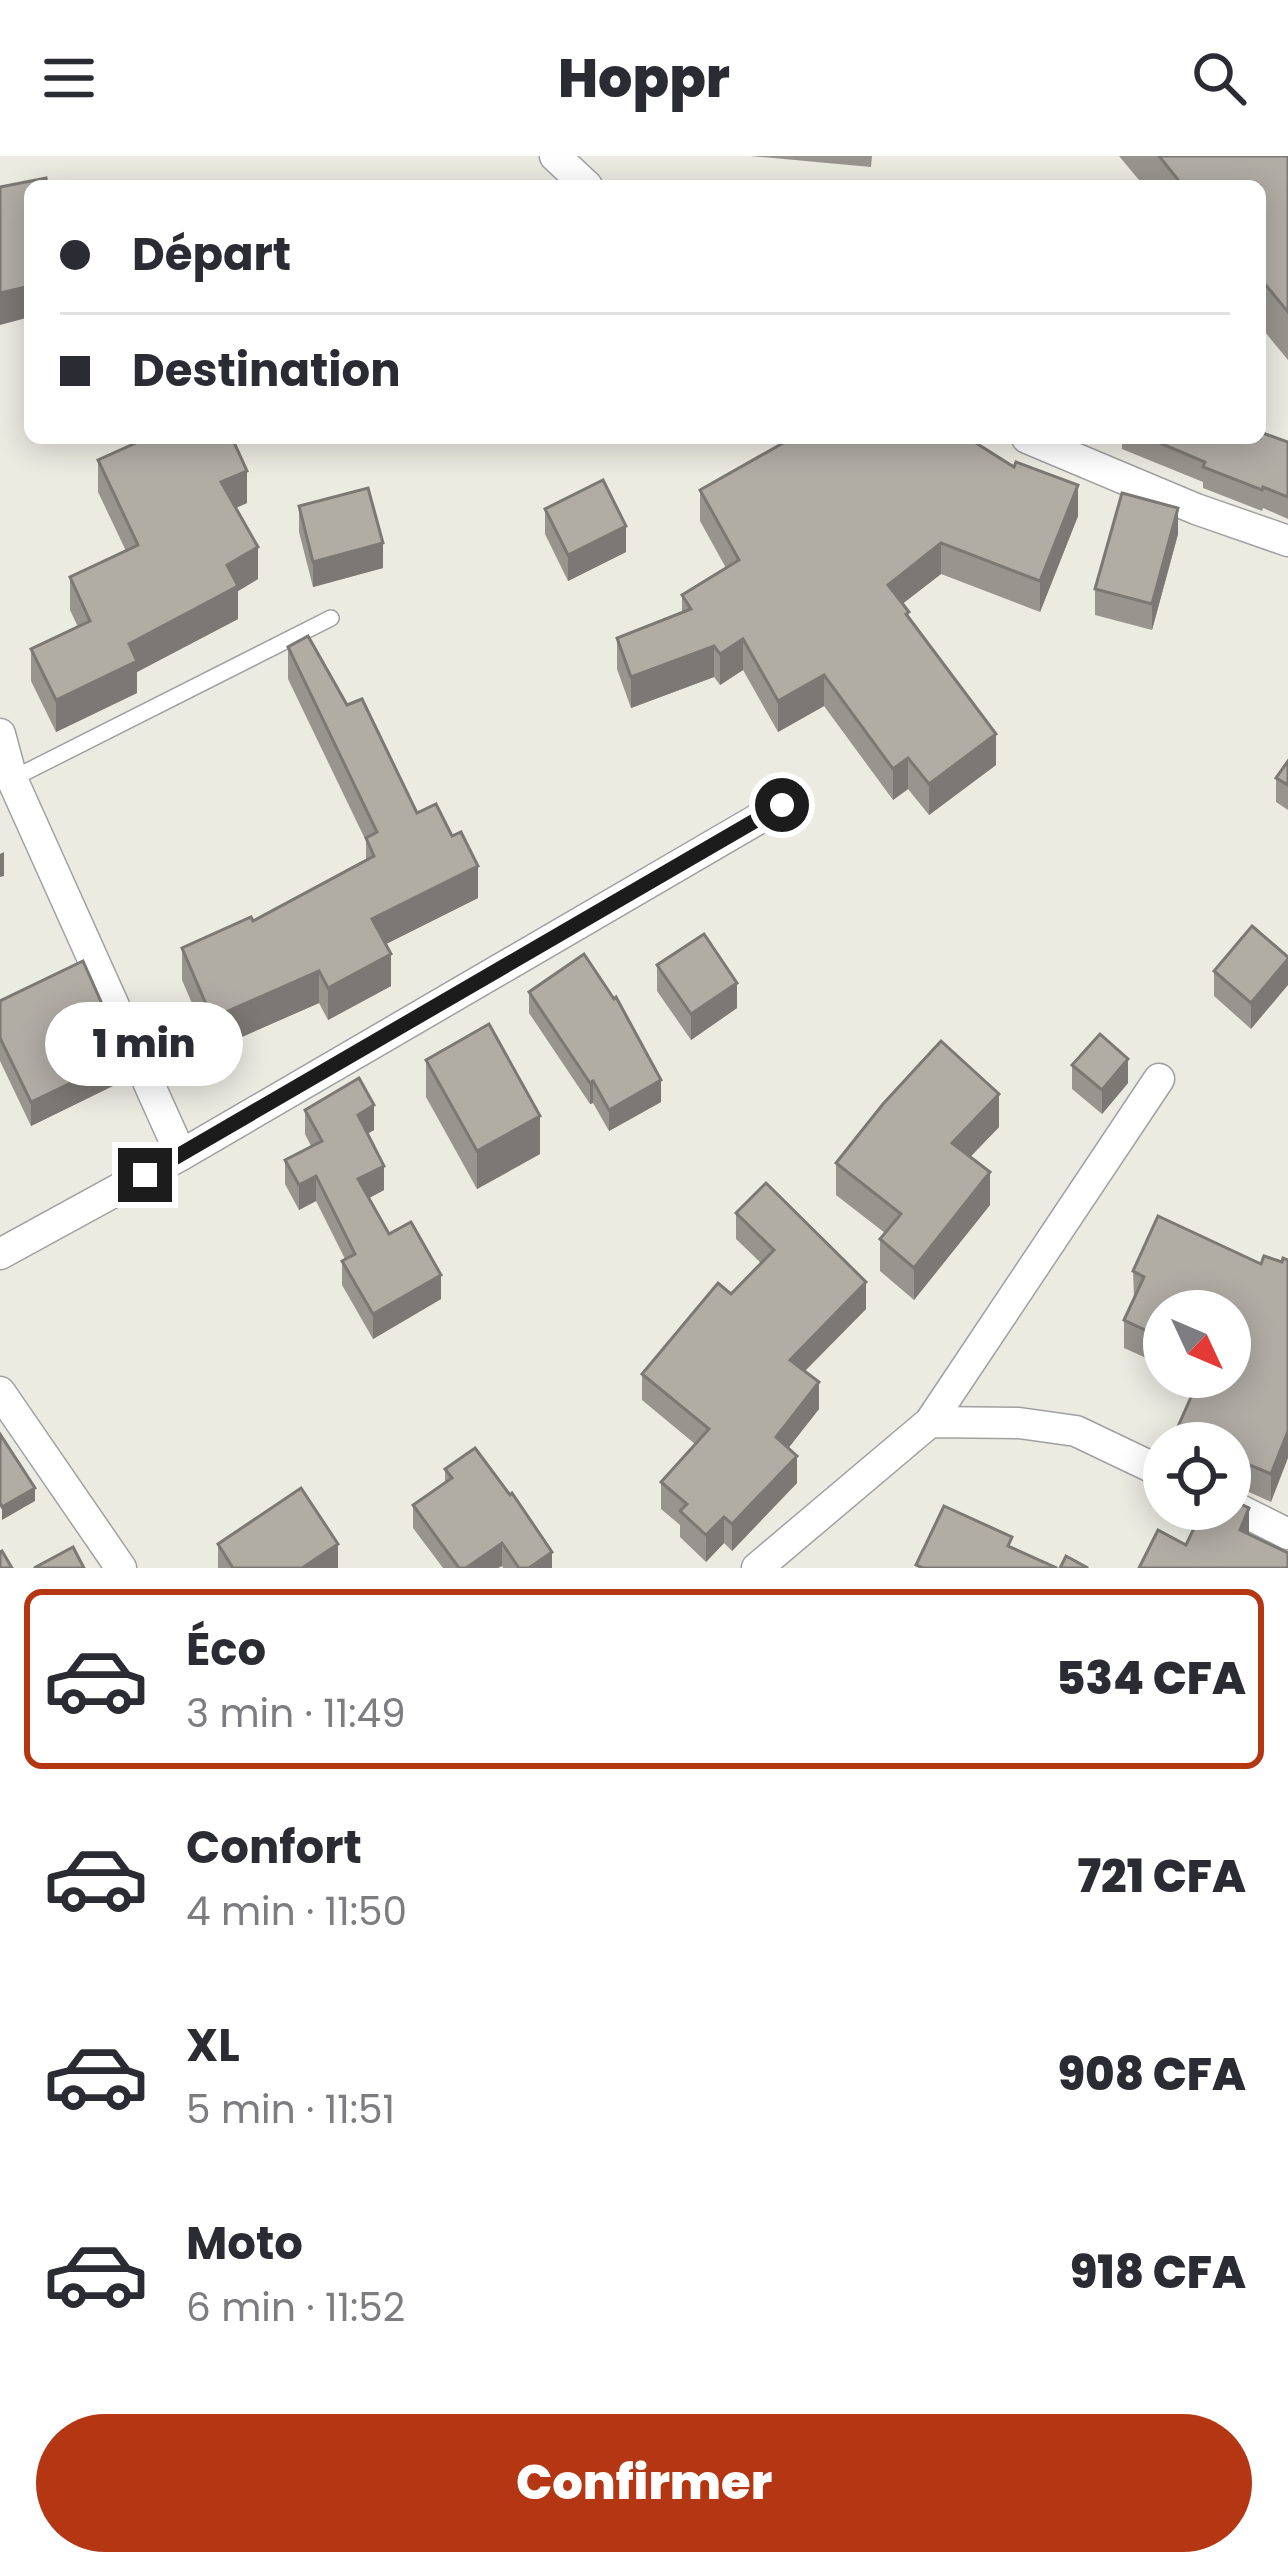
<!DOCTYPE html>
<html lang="fr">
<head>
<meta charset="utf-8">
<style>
	body { margin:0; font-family:Poppins,sans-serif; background:#f7f7f7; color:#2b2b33; height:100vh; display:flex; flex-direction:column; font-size:45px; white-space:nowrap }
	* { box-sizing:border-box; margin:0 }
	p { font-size:39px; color:#7c7c81 }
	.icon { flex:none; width:66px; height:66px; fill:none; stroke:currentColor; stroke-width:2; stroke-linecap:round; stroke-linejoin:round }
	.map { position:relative; height:1412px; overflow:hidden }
	.details { display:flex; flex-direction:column; background:#fff; flex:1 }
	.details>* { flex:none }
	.hud { position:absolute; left:24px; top:24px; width:1242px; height:264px; border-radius:18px; box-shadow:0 6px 30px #0003; display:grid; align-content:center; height:264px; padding:0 36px; background:#fff }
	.needle { width:78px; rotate:134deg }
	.controls { position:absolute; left:1143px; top:1134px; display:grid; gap:24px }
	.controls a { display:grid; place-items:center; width:108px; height:108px; border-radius:50%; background:#fff; box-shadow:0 6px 30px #0003; font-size:60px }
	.end { position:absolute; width:54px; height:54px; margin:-27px; border:15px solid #1c1c1c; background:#fff; box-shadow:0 0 0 6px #fff }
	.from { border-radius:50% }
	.bubble { position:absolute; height:84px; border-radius:42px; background:#fff; box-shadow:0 6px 30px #0003; font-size:39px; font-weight:800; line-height:84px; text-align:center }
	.hud b { display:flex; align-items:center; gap:42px; height:114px; font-size:45px }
	.hud b+b { border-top:3px solid #e1e1e2 }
	.hud i { width:30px; height:30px; background:#2b2b33 }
	ul { padding:21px 0 0; list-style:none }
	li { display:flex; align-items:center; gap:36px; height:180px; margin:0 24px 18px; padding:0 12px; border:6px solid transparent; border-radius:18px }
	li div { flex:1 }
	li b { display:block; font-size:45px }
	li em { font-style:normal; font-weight:800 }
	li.selected { border-color:#b43613 }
	li>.icon { width:108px; height:108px; stroke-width:1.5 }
	.cta { display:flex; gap:24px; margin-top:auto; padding:24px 36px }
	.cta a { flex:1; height:138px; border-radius:72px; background:#b43613; color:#fff; font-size:48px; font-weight:800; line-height:138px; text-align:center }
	header { display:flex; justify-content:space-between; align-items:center; height:156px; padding:0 36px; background:#fff; font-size:54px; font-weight:800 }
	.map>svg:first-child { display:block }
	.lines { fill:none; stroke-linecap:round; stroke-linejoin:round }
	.service-casing { stroke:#a0a0a0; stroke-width:18 }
	.minor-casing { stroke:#a0a0a0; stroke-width:33 }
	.service { stroke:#fff; stroke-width:15 }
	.minor { stroke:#fff; stroke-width:30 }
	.wall { fill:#98958e }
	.shaded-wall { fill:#7c7974 }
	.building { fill:#b1ada5; stroke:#7c7974; stroke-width:3 }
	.route { stroke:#1c1c1c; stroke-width:15 }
</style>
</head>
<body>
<header><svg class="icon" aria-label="menu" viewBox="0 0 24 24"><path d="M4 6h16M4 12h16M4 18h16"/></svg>Hoppr<svg class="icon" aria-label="search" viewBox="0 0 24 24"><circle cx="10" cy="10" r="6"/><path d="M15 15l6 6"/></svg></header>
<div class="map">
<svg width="1288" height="1412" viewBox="0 0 1288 1412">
	<rect width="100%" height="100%" fill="#ecebe2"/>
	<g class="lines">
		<defs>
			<path id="service" d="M12,623l319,-161"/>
			<g id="minor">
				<path d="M555,0l32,30"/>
				<path d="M1027,282l169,71 92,32"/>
				<path d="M0,578l12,45 169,376 -181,99"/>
				<path d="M181,999l601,-350"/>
				<path d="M0,1236l121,176"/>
				<path d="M930,1266l229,-343"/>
				<path d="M1230,1349l58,29"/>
				<path d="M757,1412l173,-146 89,1 57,8 88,42"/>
			</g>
		</defs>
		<use href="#service" class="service-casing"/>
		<use href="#minor" class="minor-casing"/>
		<use href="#service" class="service"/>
		<use href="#minor" class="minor"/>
	</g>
	<g class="wall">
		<path d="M750,0h122l-1,11z"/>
		<path d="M1119,0h169v204l-28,-34v-140h-116z"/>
		<path d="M1122,282h138l28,4v77l-25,-11 -1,3 -59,-23v-6l-81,-33z"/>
		<path d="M98,304l149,43 -11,5 22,71 -20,12v28l-101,53v21l-81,39 -25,-51v-32l47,-22 -8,-17v-33l56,-26 -28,-59z"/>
		<path d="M700,334l378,26 -38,96 -99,-38 -39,30 94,161 -67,50 -21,-26 -15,11 -69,-94 -46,26 -35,-62 -23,15 -6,-8 -83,31 -14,-39v-31l65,-25v-18l44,-27 -26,-47z"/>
		<path d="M299,350l84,62 -70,19 -14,-55z"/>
		<path d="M545,353l81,43 -58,29 -23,-47z"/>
		<path d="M1178,378l-26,96 -57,-15v-26z"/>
		<path d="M288,491l59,58 70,108 61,85 -92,46 5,42 -63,34 -9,-17 -107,47 -30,-70v-32l71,-27 113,-61v-19l-78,-162z"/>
		<path d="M1288,605v49l-12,-8v-24z"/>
		<path d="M1252,770l-1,103 -37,-33v-25z"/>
		<path d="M657,809l80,43 -46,32 -34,-49z"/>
		<path d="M529,836l132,110 -52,29 -16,-28 -3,1 -61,-91z"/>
		<path d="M0,845l114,40 9,40 -92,45 -31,-65z"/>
		<path d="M426,904l114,94 -63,35 -51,-92z"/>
		<path d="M1072,909l56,18 -26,31 -30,-25z"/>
		<path d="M305,954l69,20 -7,4 17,56 -15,8 20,36 52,65 -68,40 -31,-54v-24l3,-2 -29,-58 -17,9 -14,-26v-24l26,-14 -6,-12z"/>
		<path d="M999,971l-29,30 20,48 -76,95 -34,-29v-32l5,-6 -49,-38v-32z"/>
		<path d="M736,1057l130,96 -61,62 14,38 -31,39 9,35 -65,68 -8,-8 -18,19 -26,-25v-12l-19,-16v-27l34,-38 -53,-44v-26l89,-80 30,-31 -25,-24z"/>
		<path d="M1282,1106l-11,240 -33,-15h-8v-44h-54v-12l22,-50 -9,-4h41l-66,-66v55l-40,-18v-28l10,-22 -1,-27z"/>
		<path d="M445,1313l107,99h-49l-1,-2 -4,2h-55l-30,-40v-23l32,-23z"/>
		<path d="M218,1388l120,24h-120z"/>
	</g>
	<g class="shaded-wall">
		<path d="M30,130v31l-30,8v-32z"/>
		<path d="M247,315v32l-26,11v-32z"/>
		<path d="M1078,329v31l-38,96v-31z"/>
		<path d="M1178,352v26l-26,96v-26z"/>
		<path d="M626,370v26l-58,29v-26z"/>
		<path d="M383,387v25l-70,19v-25z"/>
		<path d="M941,387v31l-53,41v-30z"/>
		<path d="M258,391v32l-20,12v28l-101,53v21l-81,39v-32l171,-135z"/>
		<path d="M743,483v31l-23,15v-31z"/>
		<path d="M714,490v31l-83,31v-31z"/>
		<path d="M824,519v31l-46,26v-31z"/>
		<path d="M996,578v31l-67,50v-31z"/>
		<path d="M908,602v31l-15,11v-31z"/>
		<path d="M4,696v24l-4,1v-23z"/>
		<path d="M478,710v32l-106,53v-32z"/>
		<path d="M391,798v32l-63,34v-32z"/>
		<path d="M1288,803v26l-37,44v-26z"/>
		<path d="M319,815v32l-107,47v-32z"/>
		<path d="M737,827v25l-46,32v-26z"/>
		<path d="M123,902v23l-92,45v-24z"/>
		<path d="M1128,903v24l-26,31v-24z"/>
		<path d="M661,924v22l-52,29v-21z"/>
		<path d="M593,925v22l-3,1v-21z"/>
		<path d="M999,938v33l-47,49v-33z"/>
		<path d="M374,949v25l-16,9v-24z"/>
		<path d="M540,960v38l-63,35v-38z"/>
		<path d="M384,1010v24l-26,14v-25z"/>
		<path d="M990,1016v33l-76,95v-32z"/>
		<path d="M316,1020v25l-17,9v-25z"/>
		<path d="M441,1119v24l-68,40v-25z"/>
		<path d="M866,1126v27l-76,77v-26z"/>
		<path d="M819,1226v27l-43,55v-27z"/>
		<path d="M1288,1275v27l-17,44v-28z"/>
		<path d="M797,1300v27l-65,68v-27z"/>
		<path d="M35,1332v13l-33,19v-13z"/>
		<path d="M1249,1352v28l-9,-6z"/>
		<path d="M724,1361v26l-18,19v-27z"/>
		<path d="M502,1387v23l-4,2h-32z"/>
		<path d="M338,1388v24h-36z"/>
		<path d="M552,1396v16h-23z"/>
	</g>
	<g class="building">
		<path d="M1159,0h129v156l-28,-34v-92h-77z"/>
		<path d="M46,22l1,8h-17v100l-30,7v-106z"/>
		<path d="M1260,276l28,10v55l-25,-10 -1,3 -59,-23 2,-5 -57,-24h112z"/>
		<path d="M147,282h85l15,33 -26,11 37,65 -31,18 11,21 -109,58 8,17 -81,39 -25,-51 59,-28 -20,-44 68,-32 -40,-85z"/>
		<path d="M792,282h176l46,29 2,-5 62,23 -38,96 -99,-38 -53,42 21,27 -3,2 90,120 -67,50 -21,-26 -15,11 -69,-94 -46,26 -35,-62 -23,15 -6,-8 -83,31 -14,-39 74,-29 -9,-14 57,-35 -39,-70z"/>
		<path d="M603,324l23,46 -58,29 -23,-46z"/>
		<path d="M368,332l15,55 -70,19 -14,-56z"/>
		<path d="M1122,337l56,15 -26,96 -57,-15z"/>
		<path d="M308,480l39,69 15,-6 55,114 19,-9 16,32 9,-4 17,34 -106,53 19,35 -63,34 -9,-17 -107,47 -30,-70 69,-31 2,4 121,-65 -8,-18 11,-6 -89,-185z"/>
		<path d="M1288,605v24l-12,-7z"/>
		<path d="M1252,770l36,31v2l-37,44 -37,-32z"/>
		<path d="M704,778l33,49 -46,31 -34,-49z"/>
		<path d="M584,798l30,45 2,-2 45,83 -52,30 -16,-29 -3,2 -61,-91z"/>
		<path d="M83,805l31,70 -4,2 13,25 -92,44 -31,-64v-37z"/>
		<path d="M489,868l51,92 -63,35 -51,-91z"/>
		<path d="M1100,878l28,25 -26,31 -30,-25z"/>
		<path d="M941,885l58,53 -47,49 38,29 -76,96 -34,-29 21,-25 -65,-51 47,-59z"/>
		<path d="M359,922l15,27 -16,10 26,51 -26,13 31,55 22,-12 30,53 -68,39 -31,-53 13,-7 -39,-78 -17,9 -14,-25 37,-19 -17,-31z"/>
		<path d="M766,1027l100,99 -76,78 29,22 -43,55 21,19 -65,68 -8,-7 -18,18 -26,-24 7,-7 -26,-22 48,-53 -67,-55 76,-91 13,11 43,-44 -38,-37z"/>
		<path d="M1158,1060l103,48 3,-8 18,6 1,-4 5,2v171l-17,43 -33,-14h-8v-17h-29l-25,-12 24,-54h30v-66h-66v28l-40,-19 20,-43 -11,-6z"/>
		<path d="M0,1278l35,54 -33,19 -2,-4z"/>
		<path d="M475,1292l35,47 2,-2 40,59 -23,16h-10l-17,-25 -36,25h-7l-46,-63 39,-27 -7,-9z"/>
		<path d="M301,1332l37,56 -36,24h-69l-15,-24z"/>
		<path d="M1230,1343l19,9 -9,22 48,23v15h-149l19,-38 28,15 17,-36h27z"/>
		<path d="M944,1350l68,31 -4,9 49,22h-134l-7,-3z"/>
		<path d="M73,1391l11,21h-50z"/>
		<path d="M2,1395l10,17h-12v-16z"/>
		<path d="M1066,1400l22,12h-28z"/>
	</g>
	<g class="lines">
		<path class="route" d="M145,1019l637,-370"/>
	</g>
</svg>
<div class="controls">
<a><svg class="needle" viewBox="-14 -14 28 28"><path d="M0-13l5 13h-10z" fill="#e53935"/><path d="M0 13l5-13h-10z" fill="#7c7c81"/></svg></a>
<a><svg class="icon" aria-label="locate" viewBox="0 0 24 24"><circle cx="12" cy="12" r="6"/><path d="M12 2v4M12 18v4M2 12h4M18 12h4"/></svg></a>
</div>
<i class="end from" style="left:782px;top:649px"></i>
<i class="end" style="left:145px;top:1019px"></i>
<div class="bubble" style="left:45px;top:846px;width:198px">1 min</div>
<div class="hud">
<b><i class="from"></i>Départ</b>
<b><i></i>Destination</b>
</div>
</div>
<section class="details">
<ul>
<li class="selected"><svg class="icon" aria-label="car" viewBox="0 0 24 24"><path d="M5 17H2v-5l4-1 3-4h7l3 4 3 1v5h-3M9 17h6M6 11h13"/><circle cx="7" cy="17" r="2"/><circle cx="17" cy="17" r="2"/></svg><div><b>Éco</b><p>3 min · 11:49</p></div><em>534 CFA</em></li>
<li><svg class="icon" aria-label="car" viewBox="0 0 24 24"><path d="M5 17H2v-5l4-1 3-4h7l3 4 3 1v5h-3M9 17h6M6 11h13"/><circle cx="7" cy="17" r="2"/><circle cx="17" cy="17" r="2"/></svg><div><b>Confort</b><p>4 min · 11:50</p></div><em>721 CFA</em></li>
<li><svg class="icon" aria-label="car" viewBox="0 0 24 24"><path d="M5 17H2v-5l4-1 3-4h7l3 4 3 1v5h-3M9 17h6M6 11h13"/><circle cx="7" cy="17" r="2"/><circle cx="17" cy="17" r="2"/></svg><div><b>XL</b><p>5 min · 11:51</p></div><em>908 CFA</em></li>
<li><svg class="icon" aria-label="car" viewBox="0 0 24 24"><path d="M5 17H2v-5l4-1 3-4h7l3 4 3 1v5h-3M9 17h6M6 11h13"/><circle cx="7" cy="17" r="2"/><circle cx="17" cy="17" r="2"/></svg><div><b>Moto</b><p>6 min · 11:52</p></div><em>918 CFA</em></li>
</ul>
<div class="cta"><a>Confirmer</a></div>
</section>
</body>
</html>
